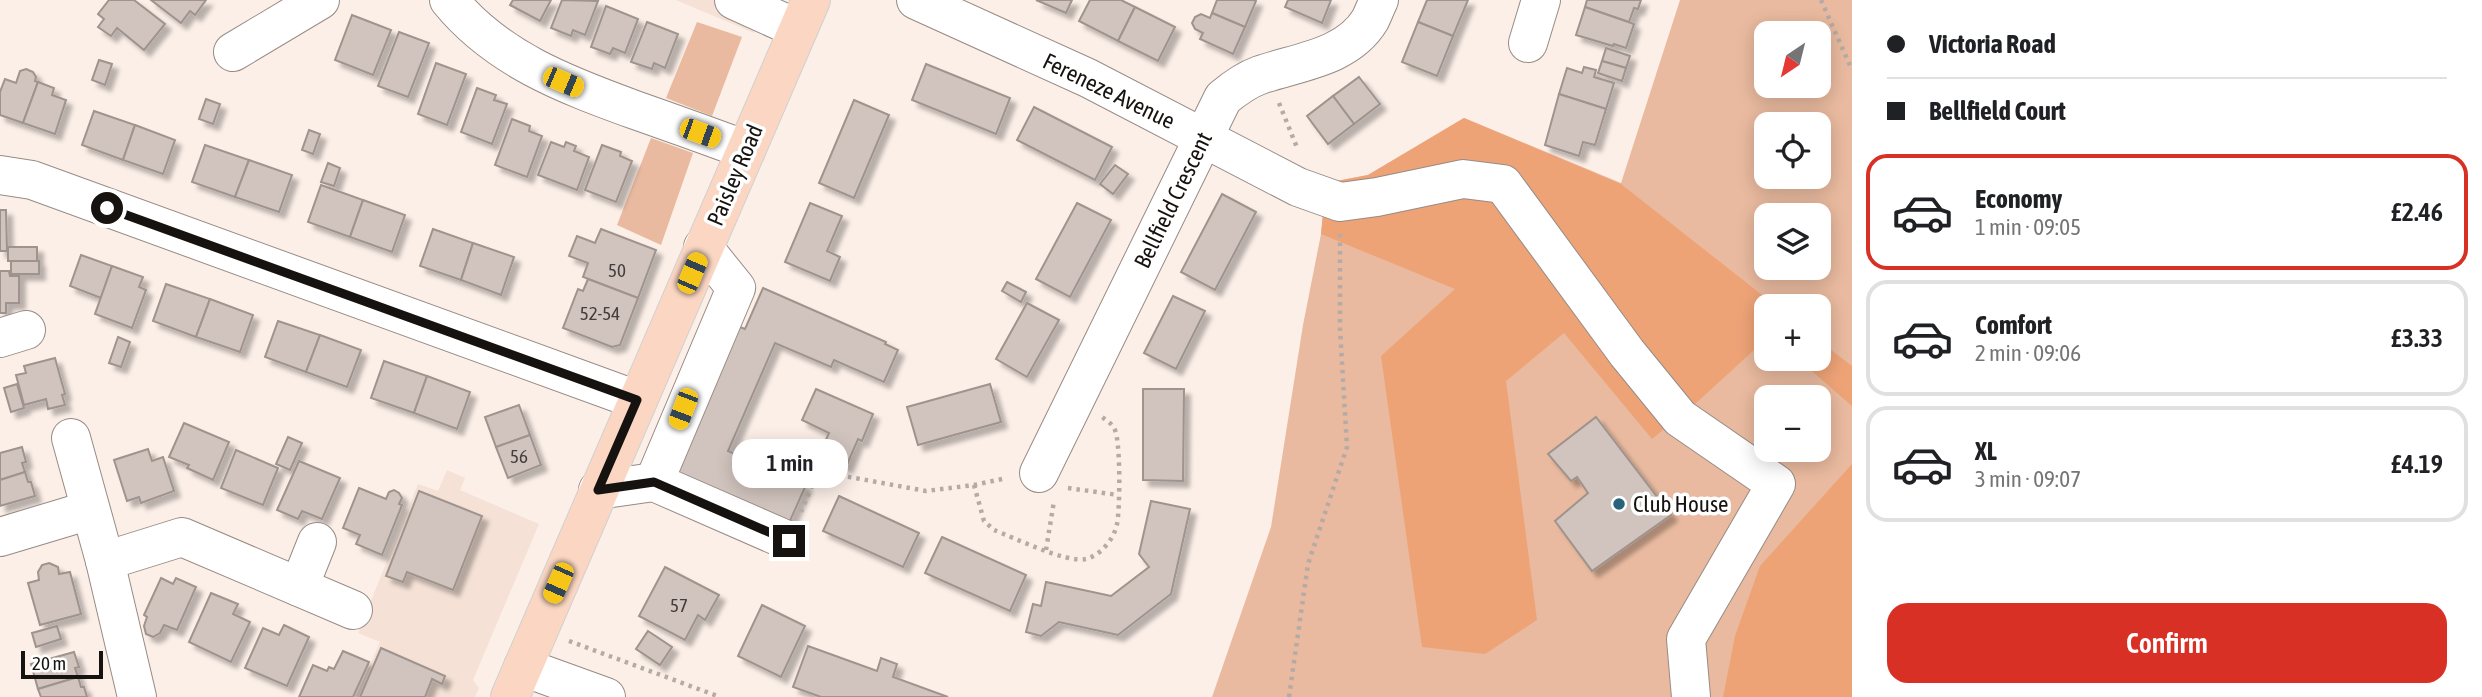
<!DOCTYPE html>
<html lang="en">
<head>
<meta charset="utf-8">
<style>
	body { margin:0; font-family:"Asap Condensed",sans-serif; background:#f6f6f6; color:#202124; height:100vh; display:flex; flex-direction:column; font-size:26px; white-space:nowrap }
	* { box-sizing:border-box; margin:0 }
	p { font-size:23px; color:#757577 }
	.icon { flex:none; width:38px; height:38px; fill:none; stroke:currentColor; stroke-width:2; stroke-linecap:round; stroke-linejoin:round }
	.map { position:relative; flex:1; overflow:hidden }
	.side { display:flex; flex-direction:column; background:#fff; width:630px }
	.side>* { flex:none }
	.guide { display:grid; align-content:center; height:154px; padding:0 35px; background:#fff }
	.needle { width:46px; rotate:215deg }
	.fabs { position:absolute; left:1754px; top:21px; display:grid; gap:14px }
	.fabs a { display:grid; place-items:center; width:77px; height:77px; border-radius:14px; background:#fff; box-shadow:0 4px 18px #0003; font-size:35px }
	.scale { position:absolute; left:21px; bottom:18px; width:82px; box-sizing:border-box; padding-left:7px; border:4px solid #161210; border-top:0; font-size:19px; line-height:24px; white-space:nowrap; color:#161210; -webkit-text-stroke:5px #fff; paint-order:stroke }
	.end { position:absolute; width:32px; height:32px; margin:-16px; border:9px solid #161210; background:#fff; box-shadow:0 0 0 4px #fff }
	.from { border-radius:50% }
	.bubble { position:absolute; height:49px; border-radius:21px; background:#fff; box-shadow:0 4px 18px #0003; font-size:23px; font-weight:600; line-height:49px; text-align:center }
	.car { position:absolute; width:21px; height:42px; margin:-21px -10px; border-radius:9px; box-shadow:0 0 5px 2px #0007; background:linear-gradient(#f5c518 24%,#345 0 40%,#f5c518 0 76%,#345 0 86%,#f5c518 0) }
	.guide b { display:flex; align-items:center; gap:24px; height:66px; font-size:26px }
	.guide b+b { border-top:2px solid #e0e0e0 }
	.guide i { width:18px; height:18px; background:#202124 }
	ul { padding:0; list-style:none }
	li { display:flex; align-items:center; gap:21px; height:116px; margin:0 14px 10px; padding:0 21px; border:4px solid #e0e0e0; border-radius:21px }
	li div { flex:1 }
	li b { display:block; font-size:26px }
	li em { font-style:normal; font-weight:600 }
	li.active { border-color:#d93025 }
	li>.icon { width:63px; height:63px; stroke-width:1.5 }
	.cta { display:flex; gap:14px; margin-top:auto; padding:14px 35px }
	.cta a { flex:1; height:80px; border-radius:21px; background:#d93025; color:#fff; font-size:28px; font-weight:600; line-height:80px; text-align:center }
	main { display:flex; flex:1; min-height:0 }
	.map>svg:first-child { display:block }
	.built { fill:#f5e1d6 }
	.green { fill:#e9ba9f; fill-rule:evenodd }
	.forest { fill:#eea377 }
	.building { fill:#d1c4be; stroke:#9f938d; stroke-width:2; filter:url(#shadow) }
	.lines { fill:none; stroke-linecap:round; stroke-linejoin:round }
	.minor-casing { stroke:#978b85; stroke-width:40 }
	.major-casing { stroke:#d0d0cf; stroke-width:40 }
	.path { stroke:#b5aba6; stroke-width:4.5; stroke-dasharray:3.5 5; stroke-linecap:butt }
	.minor { stroke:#fff; stroke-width:38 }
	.major { stroke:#fbd7c3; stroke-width:38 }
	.route { stroke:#161210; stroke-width:9 }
	.poi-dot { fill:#29627c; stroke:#fff; stroke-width:2.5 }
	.labels { text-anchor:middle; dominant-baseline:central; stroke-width:7; stroke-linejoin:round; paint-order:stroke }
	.number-label { font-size:19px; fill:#453e3c }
	.street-label { font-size:23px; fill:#161210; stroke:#fff }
	.poi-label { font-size:23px; fill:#161210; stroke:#fff; text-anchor:start }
</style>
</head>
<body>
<main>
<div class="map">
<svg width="1852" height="697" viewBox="0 0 1852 697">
	<defs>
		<filter id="shadow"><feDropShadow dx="6" dy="6" stdDeviation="2" flood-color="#0004"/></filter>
	</defs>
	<rect width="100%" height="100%" fill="#fcefe8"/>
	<g class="built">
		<path d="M676,0h92l-14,33z"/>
		<path d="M447,470l18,8 -5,12 79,34 -66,156 6,8 -4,9h-119l24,-55 -22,-9 60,-149 20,7z"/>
	</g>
	<g class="green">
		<path d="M1680,0h172v697h-640l59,-170 32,-202 18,-91 5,-51 42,-8 96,-57 157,65zM1766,33h52v53h-52zM1766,124h52v53h-52zM1766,215h52v53h-52zM1766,306h52v53h-52zM1766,397h52v53h-52z"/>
		<path d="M697,22l45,15 -30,79 -46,-18z"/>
		<path d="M651,138l42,15 -32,92 -44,-20z"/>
	</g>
	<g class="forest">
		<path d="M1464,118l157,66 155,122h-10v33l-72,66 -42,34 -88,-106 -58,48 31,239 -52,34 -63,-7 -41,-291 74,-67 -134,-55 5,-51 42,-8z"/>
		<path d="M1818,340l34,26v40l-54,-47h20z"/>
		<path d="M1852,464v233h-129l12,-61 25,-70z"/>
	</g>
	<g class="building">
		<path d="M109,0h25l31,24 -21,26 -27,-22 -6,8 -13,-9 6,-8 -6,-5z"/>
		<path d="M151,0h55l-11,15 -5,-4 -9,12z"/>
		<path d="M513,0h38l-11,21 -30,-16z"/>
		<path d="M562,0l36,1 -13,34 -12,-5 -2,6 -20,-8z"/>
		<path d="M1036,0h36l-6,13z"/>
		<path d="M1090,0h31l14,7 -17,34 -39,-20z"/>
		<path d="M1217,0h37l2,1 -11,26 -33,-14z"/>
		<path d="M1288,0h43l-9,23 -37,-16z"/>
		<path d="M1427,0h41l-15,36 -35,-14z"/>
		<path d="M1587,0h54l-3,9 -4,-1 -5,14 -44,-15z"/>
		<path d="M606,6l32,13 -13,34 -12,-5 -3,6 -19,-7z"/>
		<path d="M1135,7l40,20 -17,34 -40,-20z"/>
		<path d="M1585,7l49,17 -8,24 -12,-4 -1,2 -37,-11z"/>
		<path d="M1212,13l33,14 -12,27 -33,-15 3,-6 -8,-4 -3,-6 3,-6 6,-3 9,4z"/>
		<path d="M352,15l39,15 -18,45 -38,-15z"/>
		<path d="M647,22l31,12 -13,34 -11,-5 -2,6 -21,-7z"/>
		<path d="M1418,22l35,14 -16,40 -35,-14z"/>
		<path d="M399,32l30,11 -21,54 -30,-11z"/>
		<path d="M1606,48l24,8 -4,12 -24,-7z"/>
		<path d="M99,60l13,4 -7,21 -13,-5z"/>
		<path d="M1602,61l24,7 -4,13 -24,-8z"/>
		<path d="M436,63l30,11 -19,51 -29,-11z"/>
		<path d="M926,64l84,34 -14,36 -84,-34z"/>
		<path d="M1584,67l12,3 -2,7 20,6 -8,26 -47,-15 8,-26 15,5z"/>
		<path d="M26,69l7,3 3,5 -1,4 3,1 -15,41 -23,-8v-23l5,-13 11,4 4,-12z"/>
		<path d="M1359,77l21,27 -26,20 -21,-28z"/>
		<path d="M38,82l16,6 -2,7 14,5 -11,34 -32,-11z"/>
		<path d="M477,88l19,7 -2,5 13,4 -15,40 -31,-12z"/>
		<path d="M1559,94l47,15 -11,36 -12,-3 -4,14 -34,-11z"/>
		<path d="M1333,96l21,28 -26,20 -21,-28z"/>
		<path d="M206,99l14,5 -7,20 -14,-5z"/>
		<path d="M854,100l35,15 -35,83 -35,-15z"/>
		<path d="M1034,107l78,40 -17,33 -78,-40z"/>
		<path d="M94,111l41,14 -12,35 -41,-15z"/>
		<path d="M512,119l18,7 -1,5 13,5 -15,41 -32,-12z"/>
		<path d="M135,125l40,15 -12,34 -40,-14z"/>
		<path d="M309,130l11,4 -7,20 -11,-4z"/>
		<path d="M551,142l13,5 2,-5 10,4 -2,5 15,6 -12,33 -39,-15z"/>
		<path d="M205,145l44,15 -14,37 -43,-15z"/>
		<path d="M602,145l19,7 -1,4 12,5 -16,41 -31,-12z"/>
		<path d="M249,160l43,15 -13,37 -44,-15z"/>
		<path d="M328,163l12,5 -6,18 -13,-4z"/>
		<path d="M1115,165l13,9 -15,20 -13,-10z"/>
		<path d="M321,185l42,15 -13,37 -42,-15z"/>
		<path d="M1222,194l34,18 -41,78 -34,-18z"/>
		<path d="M363,200l42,15 -13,37 -42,-15z"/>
		<path d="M810,203l32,13 -15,35 13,6 -10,24 -45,-19z"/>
		<path d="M1077,203l34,17 -41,77 -34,-18z"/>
		<path d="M0,210h6l1,41h-7z"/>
		<path d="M433,229l40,14 -12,37 -41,-14z"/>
		<path d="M601,229l55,21 -18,48 -55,-21 5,-14 -19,-7 8,-20 18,7z"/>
		<path d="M473,243l41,14 -13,38 -40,-15z"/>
		<rect x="8" y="247" width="29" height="14"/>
		<path d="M81,255l31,11 -11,32 -31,-12z"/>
		<rect x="11" y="261" width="28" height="13"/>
		<path d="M112,266l31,11 -4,10 7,3 -14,38 -37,-14z"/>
		<path d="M0,271h9l1,5h9v27h-13v10h-6z"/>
		<path d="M588,279l50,19 -18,47 -8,2 -49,-19 15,-39 5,2z"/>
		<path d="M1007,282l19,10 -5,10 -19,-11z"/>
		<path d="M166,284l44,15 -14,38 -43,-16z"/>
		<path d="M763,288l123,54 -1,2 13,6 -14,32 -50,-22 -3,7 -56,-24 -47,108 78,34 -17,38 -118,-51 64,-147 10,4z"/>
		<path d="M1173,296l32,15 -29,58 -32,-16z"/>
		<path d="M210,299l43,16 -13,37 -44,-15z"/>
		<path d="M1027,303l32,17 -32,57 -31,-18z"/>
		<path d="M278,321l42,14 -14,37 -41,-15z"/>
		<path d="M320,335l41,15 -14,37 -41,-15z"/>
		<path d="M118,337l12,5 -9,25 -12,-4z"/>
		<path d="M55,358l10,36 -3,1 3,10 -17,4 -2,-10 -22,6 -8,-30 10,-2 -2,-7z"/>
		<path d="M384,361l43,15 -13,37 -43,-15z"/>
		<path d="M427,376l43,16 -13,37 -43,-16z"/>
		<path d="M17,384l7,24 -13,4 -7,-24z"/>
		<path d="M990,384l11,38 -83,23 -11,-38z"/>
		<path d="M816,389l57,25 -11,27 -4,-2 -12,28 -27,-12 10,-22 -27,-13z"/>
		<path d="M1143,389h41l-1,92 -40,-1z"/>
		<path d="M519,405l11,30 -34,12 -11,-30z"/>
		<path d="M1596,417l75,98 -79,56 -37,-50 33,-28 -11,-16 -6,4 -23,-27z"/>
		<path d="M184,423l45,19 -16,38 -26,-12 2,-3 -20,-8z"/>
		<path d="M530,435l11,30 -33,13 -12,-31z"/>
		<path d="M288,437l14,6 -12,27 -14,-6z"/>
		<path d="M22,447l4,15 -4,1 3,9 -25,8v-27z"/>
		<path d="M148,449l4,12 11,-4 11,34 -33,12 -2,-6 -12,4 -13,-41z"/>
		<path d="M236,450l42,18 -15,37 -42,-17z"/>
		<path d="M299,461l41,17 -18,41 -20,-8 -4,8 -21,-9z"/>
		<path d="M25,472l3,10h3l4,14 -35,10v-26z"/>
		<path d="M359,488l27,11 3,-7 5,-2 5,3 3,5 -3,6 3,1 -20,50 -26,-11 4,-9 -17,-7z"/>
		<path d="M419,491l63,25 -29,74 -46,-18 -4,10 -17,-6z"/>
		<path d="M839,496l80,37 -16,34 -80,-36z"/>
		<path d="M1151,501l39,8 -19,85 -53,41 -59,-13 -18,14 -15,-4 7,-28 8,2 5,-24 65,14 38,-29 -10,-13z"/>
		<path d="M942,537l84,38 -16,36 -85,-38z"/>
		<path d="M49,563l9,4 1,7 11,-2 11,42 -41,11 -12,-42 11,-3 -1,-8 4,-7z"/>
		<path d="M665,567l54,28 -14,25 -7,-5 -13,25 -46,-24z"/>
		<path d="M161,578l12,6 3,-6 20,9 -19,43 -13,-5 -4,8 -7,4 -7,-3 -2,-8 3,-9 -3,-2z"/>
		<path d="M211,593l27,11 -5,10 17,8 -19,40 -42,-20z"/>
		<path d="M762,605l43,21 -24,51 -43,-21z"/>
		<path d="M284,625l25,12 -22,49 -42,-18 18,-40 16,7z"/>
		<path d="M57,626l4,13 -25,8 -4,-14z"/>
		<path d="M648,631l24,16 -12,18 -24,-16z"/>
		<path d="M808,646l69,25 4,-13 16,6 -4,13 55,20h-127l-28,-10z"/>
		<path d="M381,648l64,28 -3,8 -10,-5 -7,18h-65z"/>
		<path d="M343,651l26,11 -16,35h-54l14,-32 14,6 2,-4 5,2z"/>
		<path d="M74,652l5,15 -4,1 3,9 -40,12 -7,-25z"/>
		<path d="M78,677l3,10h3l3,10h-46l-3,-8z"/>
	</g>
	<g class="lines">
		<defs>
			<g id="minor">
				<path d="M449,0c48,59 117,85 186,110 37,13 74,26 111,40"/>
				<path d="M734,0l64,29"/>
				<path d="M916,0l172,78 210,109 42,15 37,-5 86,-18 40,5 124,169 53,65 96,66 -90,155 5,58"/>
				<path d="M1528,43l13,-43"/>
				<path d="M233,52l87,-52"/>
				<path d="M0,175l32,5 605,220"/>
				<path d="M0,338l26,-8"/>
				<path d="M71,438l34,123 32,136"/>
				<path d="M1039,473l184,-375c12,-10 23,-18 37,-23 37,-13 87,-17 110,-55 3,-6 6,-14 9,-20"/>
				<path d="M654,482l82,-194 -33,-41"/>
				<path d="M598,490l56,-8 135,59"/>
				<path d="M0,537l90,-27"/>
				<path d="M105,561l77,-24 171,73"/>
				<path d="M299,587l18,-45"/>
				<path d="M523,667l83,30"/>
			</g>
			<path id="major" d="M510,697l301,-697"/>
		</defs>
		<use href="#minor" class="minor-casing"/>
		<use href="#major" class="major-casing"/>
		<g class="path">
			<path d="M1821,0l31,70"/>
			<path d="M1279,103l19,47"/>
			<path d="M974,485l10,36 10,9c21,8 71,33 92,29 15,-4 28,-20 31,-35 3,-14 4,-86 -3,-96 -3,-5 -8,-8 -12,-11"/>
			<path d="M1068,488l50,7"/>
			<path d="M801,512l13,-31 30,-5 82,15 48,-6 33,-7"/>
			<path d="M1046,550l8,-49"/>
			<path d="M569,641l151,56"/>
			<path d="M1289,697l19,-133 39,-117 -7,-118v-95"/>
		</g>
		<use href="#minor" class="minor"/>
		<use href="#major" class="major"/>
	</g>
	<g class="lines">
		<path class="route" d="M107,208l530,192 -39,90 56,-8 135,59"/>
	</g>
	<circle class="poi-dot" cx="1619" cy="504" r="7"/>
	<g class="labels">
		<g class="number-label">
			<text x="617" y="270">50</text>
			<text x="600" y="313">52-54</text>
			<text x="519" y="456">56</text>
			<text x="679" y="605">57</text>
		</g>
		<g class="street-label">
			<text transform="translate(1109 91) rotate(26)">Fereneze Avenue</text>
			<text transform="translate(735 175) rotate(-67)">Paisley Road</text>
			<text transform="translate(1173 200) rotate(-64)">Bellfield Crescent</text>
		</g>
		<g class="poi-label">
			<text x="1633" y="504">Club House</text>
		</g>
	</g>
</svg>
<div class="fabs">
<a><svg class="needle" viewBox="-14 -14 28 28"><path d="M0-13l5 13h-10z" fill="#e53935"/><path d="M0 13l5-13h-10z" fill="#757577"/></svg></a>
<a><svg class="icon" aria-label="locate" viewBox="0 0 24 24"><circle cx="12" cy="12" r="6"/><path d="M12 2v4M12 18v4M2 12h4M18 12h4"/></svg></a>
<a><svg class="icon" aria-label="layers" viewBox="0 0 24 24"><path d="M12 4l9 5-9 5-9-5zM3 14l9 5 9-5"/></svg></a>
<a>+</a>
<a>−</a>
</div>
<div class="scale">20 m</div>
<i class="end from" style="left:107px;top:208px"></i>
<i class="end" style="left:789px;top:541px"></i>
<div class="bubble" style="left:732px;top:439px;width:116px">1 min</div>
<i class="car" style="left:563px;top:82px;rotate:113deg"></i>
<i class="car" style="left:700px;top:133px;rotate:110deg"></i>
<i class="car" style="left:692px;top:273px;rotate:23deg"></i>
<i class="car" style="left:683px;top:409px;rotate:201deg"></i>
<i class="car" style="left:558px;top:583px;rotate:204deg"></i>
</div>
<section class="side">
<div class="guide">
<b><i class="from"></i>Victoria Road</b>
<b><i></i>Bellfield Court</b>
</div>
<ul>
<li class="active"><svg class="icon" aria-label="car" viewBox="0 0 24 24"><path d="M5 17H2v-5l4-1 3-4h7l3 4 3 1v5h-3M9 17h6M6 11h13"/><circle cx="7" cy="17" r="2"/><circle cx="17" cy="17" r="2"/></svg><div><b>Economy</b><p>1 min · 09:05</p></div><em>£2.46</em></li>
<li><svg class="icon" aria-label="car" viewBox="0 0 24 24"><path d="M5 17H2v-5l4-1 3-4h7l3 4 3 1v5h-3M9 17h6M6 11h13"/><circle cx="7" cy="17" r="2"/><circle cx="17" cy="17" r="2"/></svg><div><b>Comfort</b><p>2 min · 09:06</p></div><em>£3.33</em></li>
<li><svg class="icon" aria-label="car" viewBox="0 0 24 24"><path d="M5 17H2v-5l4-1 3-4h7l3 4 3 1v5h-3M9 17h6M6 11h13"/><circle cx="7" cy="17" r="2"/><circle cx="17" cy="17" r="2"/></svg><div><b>XL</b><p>3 min · 09:07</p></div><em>£4.19</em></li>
</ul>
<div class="cta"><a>Confirm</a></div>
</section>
</main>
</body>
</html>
